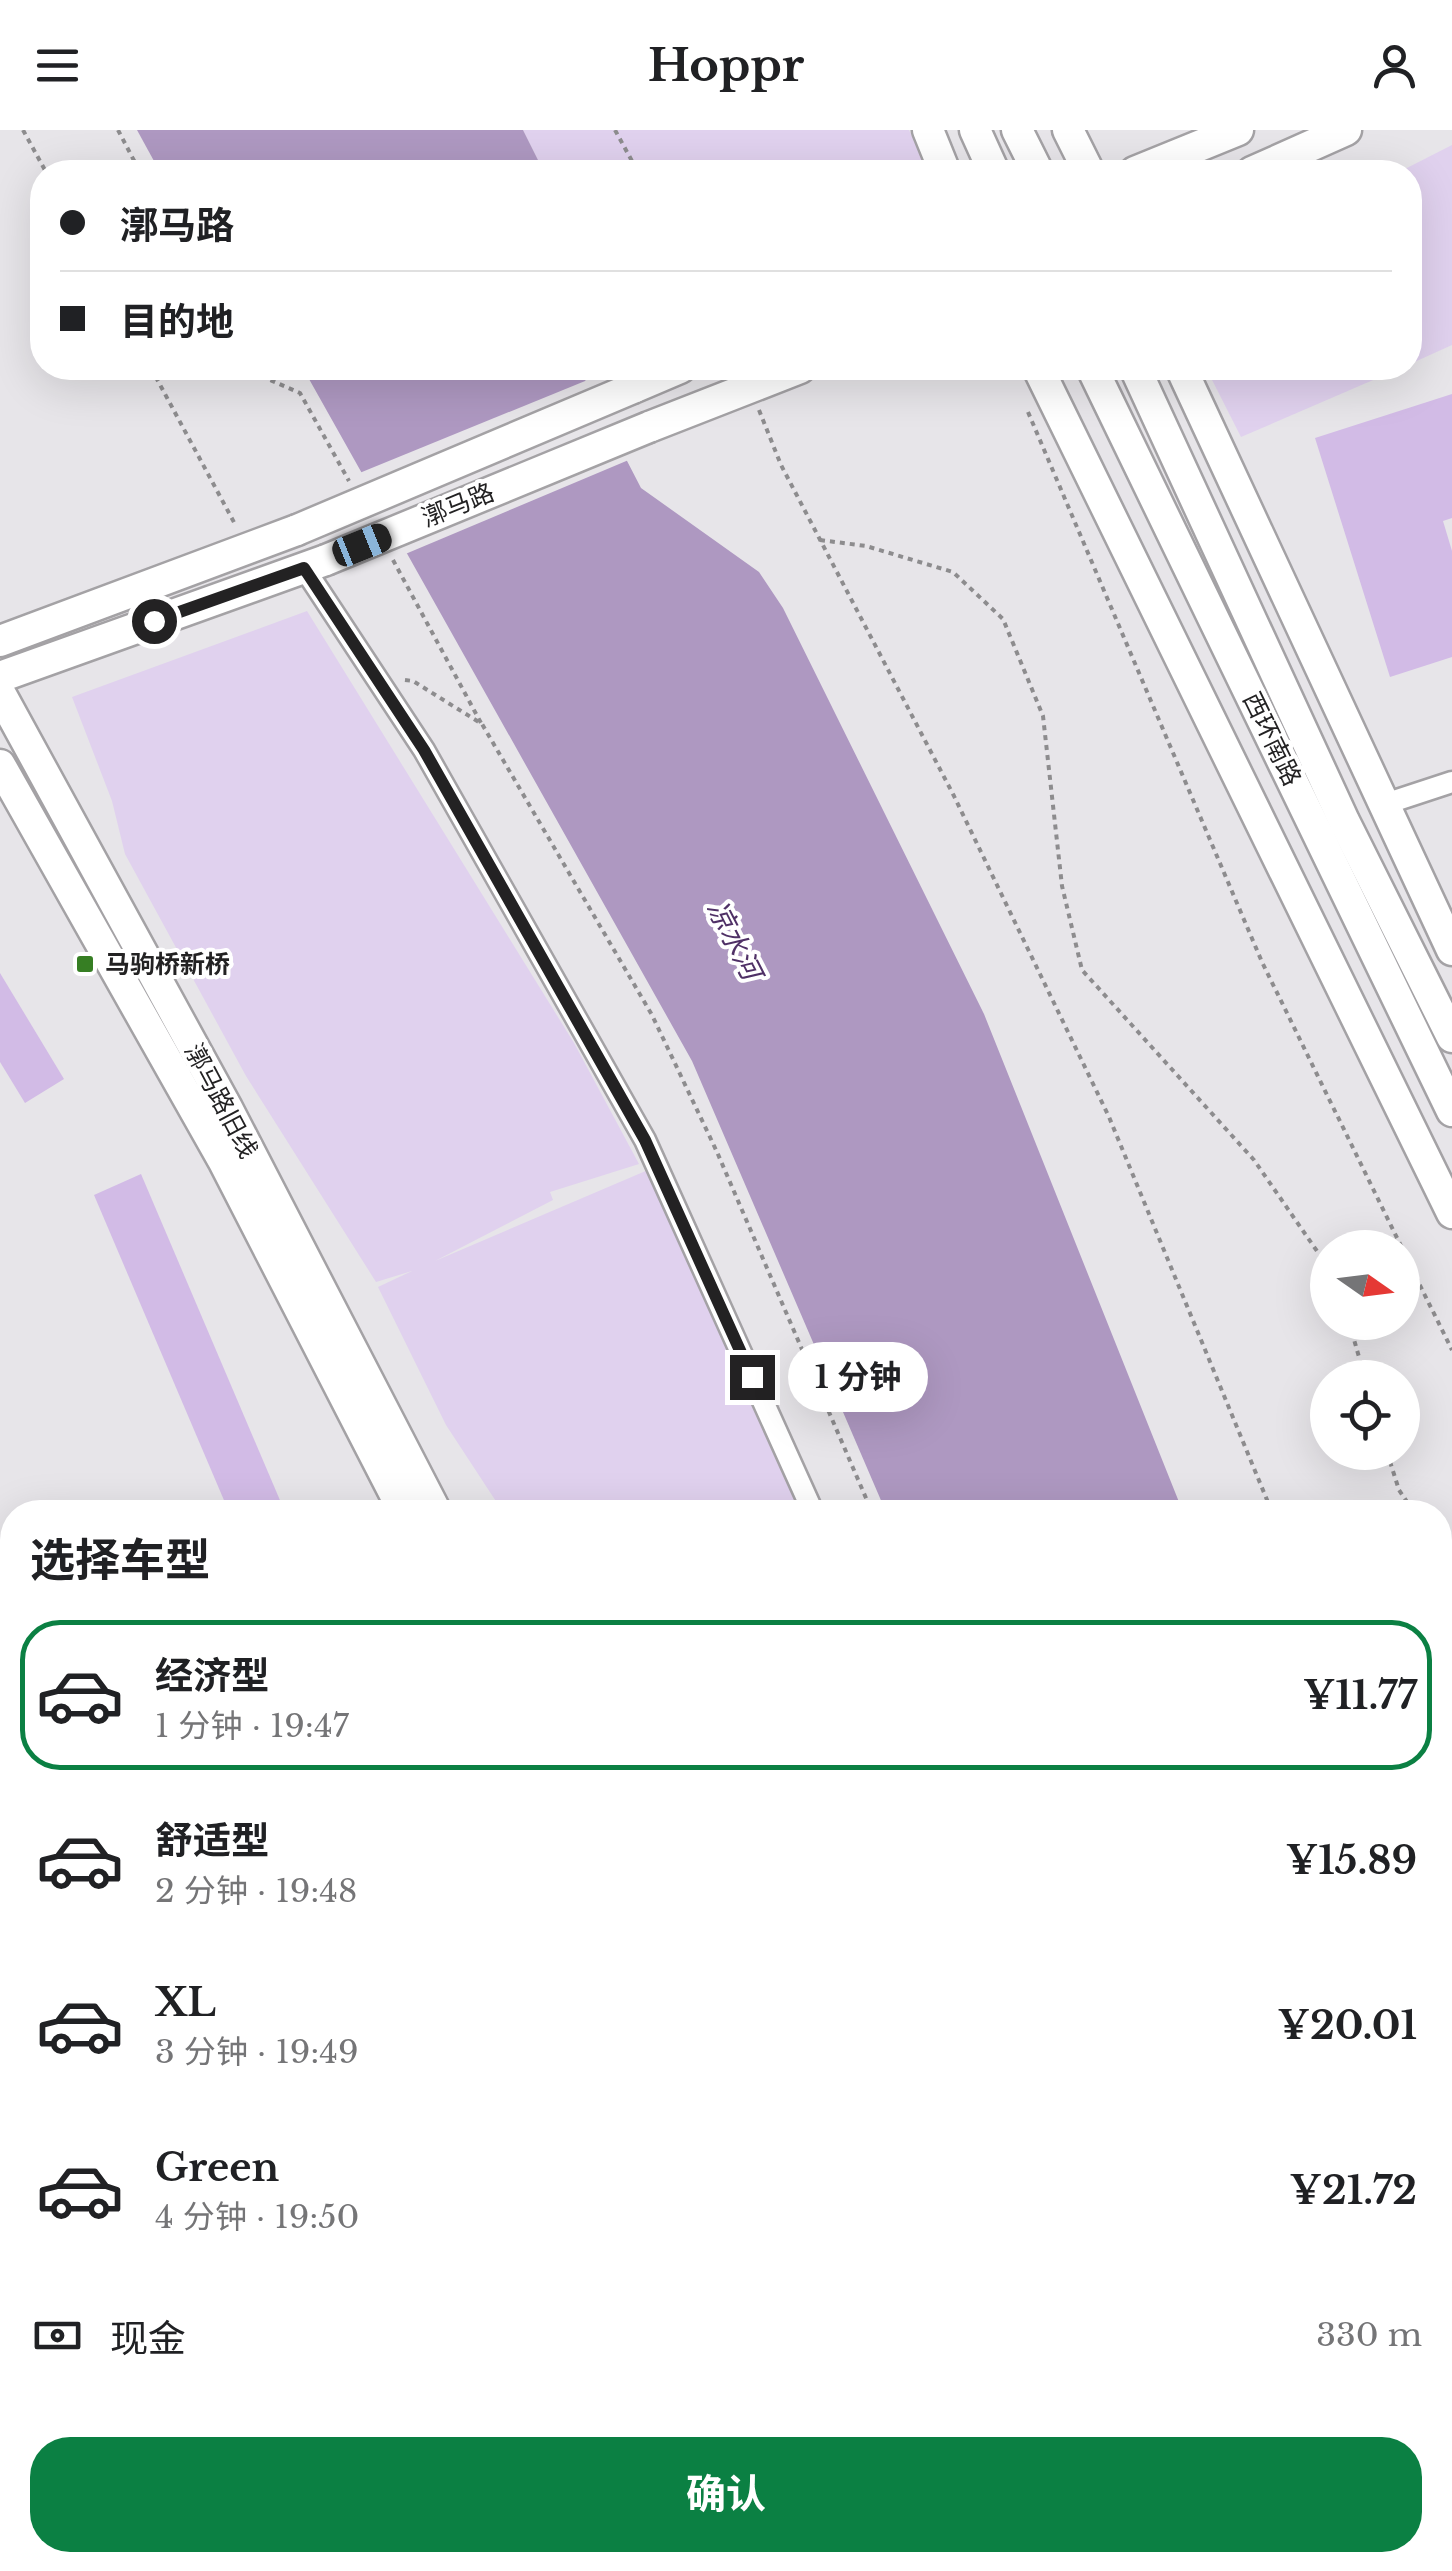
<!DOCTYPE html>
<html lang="zh">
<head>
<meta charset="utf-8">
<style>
	body { margin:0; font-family:"Libre Baskerville","Noto Sans SC",serif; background:#f2f2f2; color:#202124; height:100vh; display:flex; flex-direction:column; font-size:38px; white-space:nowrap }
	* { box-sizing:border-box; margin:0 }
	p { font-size:32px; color:#757577 }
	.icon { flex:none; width:55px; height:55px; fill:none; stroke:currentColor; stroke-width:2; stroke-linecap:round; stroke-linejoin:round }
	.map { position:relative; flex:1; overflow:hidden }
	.details { position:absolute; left:0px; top:1370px; width:1452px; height:1072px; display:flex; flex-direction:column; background:#fff; border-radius:40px 40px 0 0; box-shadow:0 10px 40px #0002 }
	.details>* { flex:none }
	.guide { position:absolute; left:30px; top:30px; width:1392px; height:220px; border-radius:40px; box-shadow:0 10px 40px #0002; display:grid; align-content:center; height:220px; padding:0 30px; background:#fff }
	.needle { width:65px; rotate:104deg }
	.controls { position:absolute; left:1310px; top:1100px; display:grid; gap:20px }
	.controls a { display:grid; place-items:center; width:110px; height:110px; border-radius:50%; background:#fff; box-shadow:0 10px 40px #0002; font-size:50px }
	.end { position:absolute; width:45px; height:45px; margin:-22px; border:12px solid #232223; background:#fff; box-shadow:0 0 0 5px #fff }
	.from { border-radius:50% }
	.bubble { position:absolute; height:70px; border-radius:35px; background:#fff; box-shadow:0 10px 40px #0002; font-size:32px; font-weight:700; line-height:70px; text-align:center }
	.car { position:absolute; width:30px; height:60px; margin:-30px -15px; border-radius:12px; box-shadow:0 0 8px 2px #0007; background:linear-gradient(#222 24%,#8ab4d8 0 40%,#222 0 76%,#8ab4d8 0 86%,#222 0) }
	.guide b { display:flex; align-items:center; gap:35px; height:95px; font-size:38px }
	.guide b+b { border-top:2px solid #e0e0e0 }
	.guide i { width:25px; height:25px; background:#202124 }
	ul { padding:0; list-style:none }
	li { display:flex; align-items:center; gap:30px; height:150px; margin:0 20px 15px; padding:0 10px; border:5px solid transparent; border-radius:40px }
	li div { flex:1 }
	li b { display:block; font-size:38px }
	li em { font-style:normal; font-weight:700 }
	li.on { border-color:#0b8043 }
	li>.icon { width:90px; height:90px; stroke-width:1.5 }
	h2 { padding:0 30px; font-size:45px; line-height:120px }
	.pay { display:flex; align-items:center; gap:25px; height:110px; padding:0 30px; font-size:38px }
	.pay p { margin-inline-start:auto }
	.cta { display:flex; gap:20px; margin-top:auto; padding:20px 30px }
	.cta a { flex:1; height:115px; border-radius:40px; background:#0b8043; color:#fff; font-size:40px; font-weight:700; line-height:115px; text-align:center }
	header { display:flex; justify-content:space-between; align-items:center; height:130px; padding:0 30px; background:#fff; font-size:45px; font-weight:700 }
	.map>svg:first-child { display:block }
	.green { fill:#e0d1ee }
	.water { fill:#ae98c1 }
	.pier { fill:#e7e5e9 }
	.building { fill:#d2bbe6 }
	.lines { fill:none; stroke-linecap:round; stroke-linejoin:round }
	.lane-casing { stroke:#a4a2a5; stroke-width:15 }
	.street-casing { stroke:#a4a2a5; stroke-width:25 }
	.secondary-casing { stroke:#a4a2a5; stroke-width:35 }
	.primary-casing { stroke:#a4a2a5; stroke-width:38 }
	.path { stroke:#8d8c8e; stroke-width:4; stroke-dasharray:5 5; stroke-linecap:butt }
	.lane { stroke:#fff; stroke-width:10 }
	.street { stroke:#fff; stroke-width:20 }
	.secondary { stroke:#fff; stroke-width:30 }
	.primary { stroke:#fff; stroke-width:32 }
	.secondary-bridge-casing { stroke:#a4a2a5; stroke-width:35; stroke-linecap:butt }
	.secondary-bridge { stroke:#fff; stroke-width:30 }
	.route { stroke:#232223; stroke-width:12 }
	.poi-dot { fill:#367e23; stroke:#fff; stroke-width:4 }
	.labels { text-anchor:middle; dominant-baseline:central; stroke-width:8; stroke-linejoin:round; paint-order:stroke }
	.street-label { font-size:25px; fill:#232223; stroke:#fff }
	.poi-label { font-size:25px; font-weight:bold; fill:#232223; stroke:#fff; text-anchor:start }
	.water-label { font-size:28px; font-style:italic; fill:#4f3066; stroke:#fff }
</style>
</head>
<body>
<header><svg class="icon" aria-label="menu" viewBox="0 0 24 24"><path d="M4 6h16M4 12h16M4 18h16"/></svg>Hoppr<svg class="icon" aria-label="person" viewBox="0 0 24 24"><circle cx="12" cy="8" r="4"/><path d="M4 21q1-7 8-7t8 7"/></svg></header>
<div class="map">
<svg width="1452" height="2441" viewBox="0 0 1452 2441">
	<rect width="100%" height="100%" fill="#e7e5e9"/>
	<g class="green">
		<path d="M523,0h386l19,42h-384z"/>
		<path d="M1452,15v200l-42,19v-192h-11z"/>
		<path d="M1206,238h195l-160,69z"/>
		<path d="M307,481l267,432 65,121 -89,28 3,8 -118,61 213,-91 155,342h-300l-57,-87 -68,-138 34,-16 -36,11 -130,-206 -121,-222 -13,-53 -40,-104z"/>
	</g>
	<g class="water">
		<path d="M137,0h386l21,42h-384z"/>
		<path d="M286,238h293l62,120 118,84 24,36 201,406 199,498h-297l-194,-451 -383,-682z"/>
		<path d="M1440,1973l12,34v434h-301l-1,-11h290z"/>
	</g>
	<g class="pier">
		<path d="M590,249l41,80 -228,96 -46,-81z"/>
		<path d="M1440,1968l12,24v26l-12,4z"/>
	</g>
	<g class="building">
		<path d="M1452,264v124l-9,3 9,30v106l-62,20 -75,-239z"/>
		<path d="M0,843l64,106 -39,24 -25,-41z"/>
		<path d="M141,1044l144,338h-56l-135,-317z"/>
	</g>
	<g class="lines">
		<defs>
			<g id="lane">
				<path d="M0,2386h12"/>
				<path d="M46,2430l5,11"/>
			</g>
			<g id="street">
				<path d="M304,438l120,182 221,390 168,372"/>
				<path d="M1382,675l70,-23"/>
				<path d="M0,1664l12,-4"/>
				<path d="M585,2430l7,11"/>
			</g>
			<g id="secondary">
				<path d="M928,0l17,42"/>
				<path d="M975,0l19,42"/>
				<path d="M1017,0l21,42"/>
				<path d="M1068,0l21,42"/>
				<path d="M1135,42l103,-42"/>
				<path d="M1252,42l94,-42"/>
				<path d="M1038,238l414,845"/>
				<path d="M1092,238l360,743"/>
				<path d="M1135,238l209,453 108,216"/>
				<path d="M1181,238l271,582"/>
				<path d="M633,258l47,-20"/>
				<path d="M649,297l151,-59"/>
				<path d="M0,511l297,-111"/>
				<path d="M0,547l326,-117"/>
				<path d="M0,563l227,415 209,404"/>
				<path d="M0,635l224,397 180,350"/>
				<path d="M1440,1935l12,-4"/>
				<path d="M1440,1970l12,-4"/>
				<path d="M1003,2430l1,11"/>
				<path d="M1026,2441l1,-11"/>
			</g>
			<path id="primary" d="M379,2441l20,-11"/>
		</defs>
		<use href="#lane" class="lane-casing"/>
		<use href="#street" class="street-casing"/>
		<use href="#secondary" class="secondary-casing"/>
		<use href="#primary" class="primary-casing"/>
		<g class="path">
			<path d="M23,0l23,42"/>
			<path d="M118,0l22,42"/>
			<path d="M615,0l23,42"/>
			<path d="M151,238l85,158"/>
			<path d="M243,238l57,25 49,88"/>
			<path d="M759,280l22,55 173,331 155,321 163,395"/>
			<path d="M1028,282l234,550 140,286"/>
			<path d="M820,410l46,6 87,26 50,47 40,97 19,170 20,84 172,190 74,107"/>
			<path d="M393,430l88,163"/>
			<path d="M405,550l8,1 69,43 170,291 65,137 155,360"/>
			<path d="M1402,1119l50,101"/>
			<path d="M1349,1192l16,56"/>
			<path d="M1387,1322l12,38 15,22"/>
			<path d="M1440,1421l12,17"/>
			<path d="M1440,1782l12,28"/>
		</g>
		<use href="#lane" class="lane"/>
		<use href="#street" class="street"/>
		<use href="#secondary" class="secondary"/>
		<use href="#primary" class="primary"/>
		<defs>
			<g id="secondary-bridge">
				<path d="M297,400l336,-142"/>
				<path d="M326,430l323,-133"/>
			</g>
		</defs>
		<use href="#secondary-bridge" class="secondary-bridge-casing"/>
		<use href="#secondary-bridge" class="secondary-bridge"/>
	</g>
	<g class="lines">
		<path class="route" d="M154,491l150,-53 120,182 221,390 107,237"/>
	</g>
	<rect class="poi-dot" x="75" y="824" width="20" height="20" rx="5"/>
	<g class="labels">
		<g class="street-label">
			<text transform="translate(458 375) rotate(-22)">漷马路</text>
			<text transform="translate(1272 609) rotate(64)">西环南路</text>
			<text transform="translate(221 971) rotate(62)">漷马路旧线</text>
		</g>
		<g class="poi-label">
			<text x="105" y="834">马驹桥新桥</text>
		</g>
		<g class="water-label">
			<text transform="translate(734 810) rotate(63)">凉水河</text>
		</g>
	</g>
</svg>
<div class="controls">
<a><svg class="needle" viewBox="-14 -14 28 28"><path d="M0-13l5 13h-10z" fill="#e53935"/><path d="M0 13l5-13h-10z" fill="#757577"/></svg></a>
<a><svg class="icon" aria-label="locate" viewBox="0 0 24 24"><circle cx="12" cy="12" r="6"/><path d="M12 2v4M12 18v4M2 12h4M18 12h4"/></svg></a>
</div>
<i class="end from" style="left:154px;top:491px"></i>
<i class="end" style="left:752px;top:1247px"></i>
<div class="bubble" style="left:788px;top:1212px;width:140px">1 分钟</div>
<i class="car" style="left:362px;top:415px;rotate:68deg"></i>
<div class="guide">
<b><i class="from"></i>漷马路</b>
<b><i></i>目的地</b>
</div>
<section class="details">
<h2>选择车型</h2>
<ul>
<li class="on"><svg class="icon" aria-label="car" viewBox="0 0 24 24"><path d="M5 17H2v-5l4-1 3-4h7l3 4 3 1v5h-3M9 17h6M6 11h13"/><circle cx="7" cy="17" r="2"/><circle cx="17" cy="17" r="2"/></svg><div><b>经济型</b><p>1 分钟 · 19:47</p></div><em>¥11.77</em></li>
<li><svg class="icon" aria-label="car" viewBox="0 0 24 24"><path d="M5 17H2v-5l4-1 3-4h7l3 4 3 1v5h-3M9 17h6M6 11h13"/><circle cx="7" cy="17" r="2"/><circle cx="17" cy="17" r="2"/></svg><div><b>舒适型</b><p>2 分钟 · 19:48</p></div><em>¥15.89</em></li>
<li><svg class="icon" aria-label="car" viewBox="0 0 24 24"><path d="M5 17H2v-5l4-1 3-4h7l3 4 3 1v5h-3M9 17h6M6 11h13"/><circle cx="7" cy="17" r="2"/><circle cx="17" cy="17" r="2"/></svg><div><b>XL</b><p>3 分钟 · 19:49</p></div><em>¥20.01</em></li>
<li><svg class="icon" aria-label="car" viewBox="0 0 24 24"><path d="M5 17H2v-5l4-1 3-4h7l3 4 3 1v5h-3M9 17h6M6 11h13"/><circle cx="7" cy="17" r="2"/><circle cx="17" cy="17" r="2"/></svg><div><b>Green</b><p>4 分钟 · 19:50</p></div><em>¥21.72</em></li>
</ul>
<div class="pay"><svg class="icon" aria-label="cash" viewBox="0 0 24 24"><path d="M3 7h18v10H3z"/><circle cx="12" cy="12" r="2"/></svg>现金<p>330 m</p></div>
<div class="cta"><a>确认</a></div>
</section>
</div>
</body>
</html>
